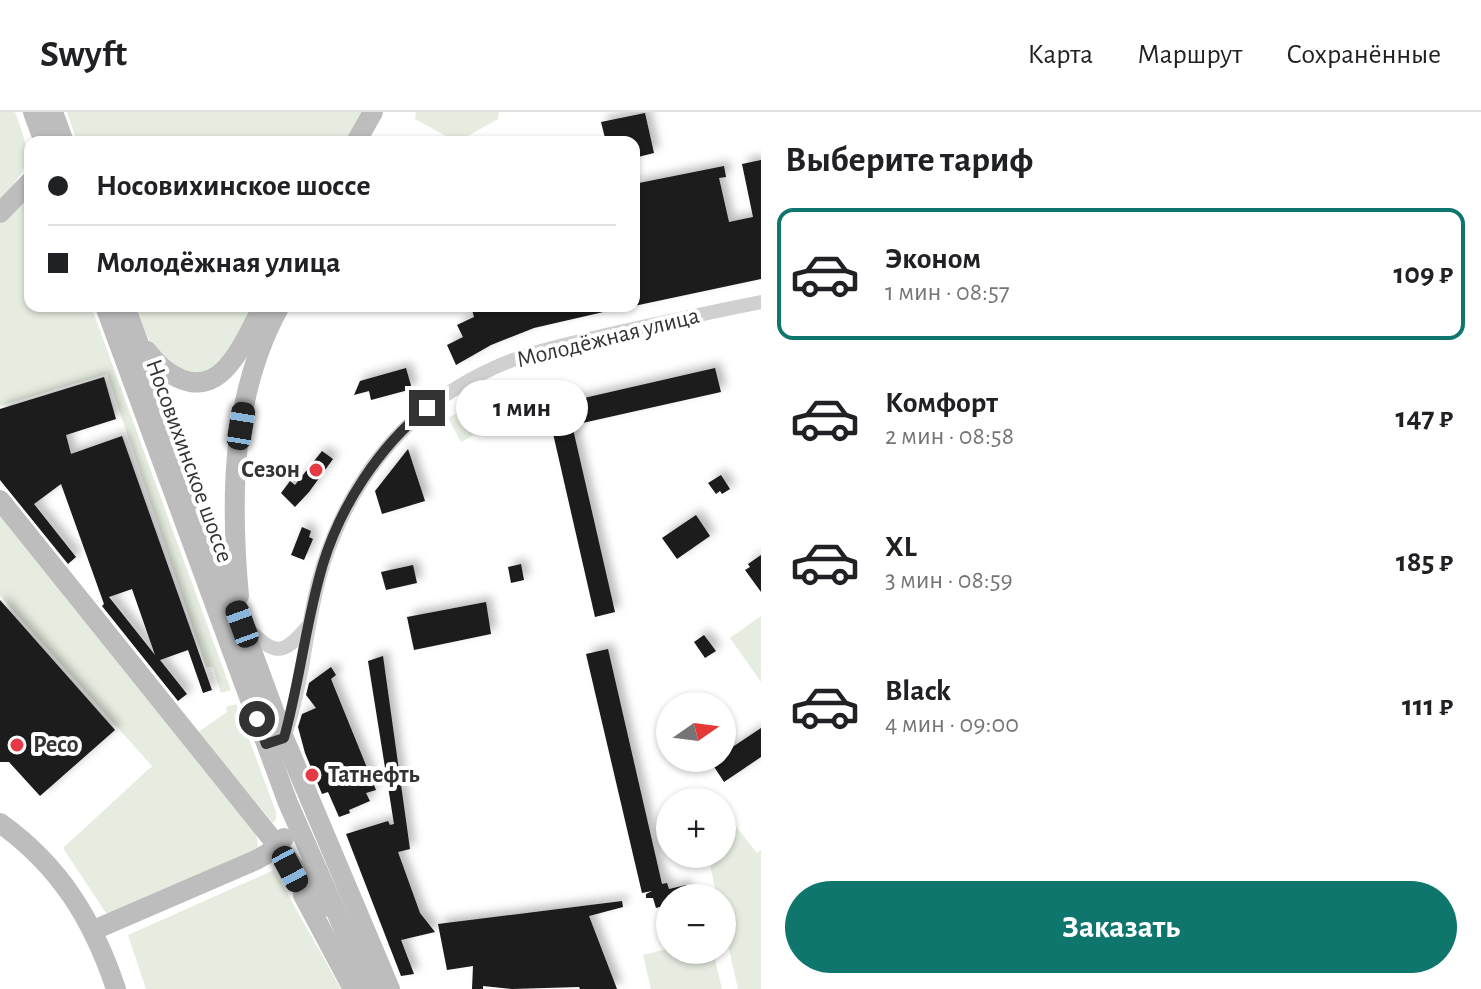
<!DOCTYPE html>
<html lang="ru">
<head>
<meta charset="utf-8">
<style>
	body { margin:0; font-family:"Alegreya Sans",sans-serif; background:#f6f6f6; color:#202124; height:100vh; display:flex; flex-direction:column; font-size:30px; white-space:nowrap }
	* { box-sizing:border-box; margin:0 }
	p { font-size:26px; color:#757577 }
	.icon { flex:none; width:44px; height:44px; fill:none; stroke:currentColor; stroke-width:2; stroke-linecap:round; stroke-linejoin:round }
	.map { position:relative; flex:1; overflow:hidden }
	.details { display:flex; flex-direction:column; background:#fff; width:720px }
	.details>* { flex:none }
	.top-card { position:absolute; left:24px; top:24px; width:616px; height:176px; border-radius:16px; box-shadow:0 2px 6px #0004; display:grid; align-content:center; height:176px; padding:0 24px; background:#fff }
	.needle { width:52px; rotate:76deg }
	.controls { position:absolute; left:656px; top:580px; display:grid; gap:16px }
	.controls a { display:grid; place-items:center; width:80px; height:80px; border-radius:50%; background:#fff; box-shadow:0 2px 6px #0004; font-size:40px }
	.end { position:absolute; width:36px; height:36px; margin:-18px; border:10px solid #333; background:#fff; box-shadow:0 0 0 4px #fff }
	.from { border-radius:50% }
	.bubble { position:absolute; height:56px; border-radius:28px; background:#fff; box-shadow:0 2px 6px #0004; font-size:26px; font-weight:700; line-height:56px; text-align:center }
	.car { position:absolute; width:24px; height:48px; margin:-24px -12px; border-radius:10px; box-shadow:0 0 6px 2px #0007; background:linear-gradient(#222 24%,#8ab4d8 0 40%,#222 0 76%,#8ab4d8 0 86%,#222 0) }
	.top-card b { display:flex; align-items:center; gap:28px; height:76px; font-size:30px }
	.top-card b+b { border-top:2px solid #e0e0e0 }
	.top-card i { width:20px; height:20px; background:#202124 }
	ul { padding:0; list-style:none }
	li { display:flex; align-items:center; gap:24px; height:132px; margin:0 16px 12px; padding:0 8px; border:4px solid transparent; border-radius:16px }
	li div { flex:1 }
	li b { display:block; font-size:30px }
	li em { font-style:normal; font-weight:700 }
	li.active { border-color:#0f766e }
	li>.icon { width:72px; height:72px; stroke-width:1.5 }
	h2 { padding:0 24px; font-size:36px; line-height:96px }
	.primary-button { display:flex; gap:16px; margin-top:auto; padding:16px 24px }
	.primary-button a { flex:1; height:92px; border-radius:48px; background:#0f766e; color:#fff; font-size:32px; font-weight:700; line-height:92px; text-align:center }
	header { display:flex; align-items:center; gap:48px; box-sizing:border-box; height:112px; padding:0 40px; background:#fff; border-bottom:2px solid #e0e0e0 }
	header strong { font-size:38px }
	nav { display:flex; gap:44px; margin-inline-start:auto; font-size:28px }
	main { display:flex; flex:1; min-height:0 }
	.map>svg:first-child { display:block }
	.green { fill:#e6ecdf }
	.building { fill:#1a1a1a; fill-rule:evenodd; filter:url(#shadow) }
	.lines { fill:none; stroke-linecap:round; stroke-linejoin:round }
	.street { stroke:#d0d0d0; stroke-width:14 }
	.secondary { stroke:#bdbdbd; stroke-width:20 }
	.route { stroke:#333; stroke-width:10 }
	.poi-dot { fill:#e63946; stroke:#fff; stroke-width:3 }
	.labels { text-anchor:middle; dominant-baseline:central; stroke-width:8; stroke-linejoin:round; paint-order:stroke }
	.street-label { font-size:24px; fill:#333; stroke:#fff }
	.poi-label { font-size:24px; font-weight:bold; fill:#333; stroke:#fff; text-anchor:start }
</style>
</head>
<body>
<header>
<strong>Swyft</strong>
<nav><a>Карта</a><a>Маршрут</a><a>Сохранённые</a></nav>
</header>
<main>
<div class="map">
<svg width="761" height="877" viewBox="0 0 761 877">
	<defs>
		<filter id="shadow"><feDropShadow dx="5.5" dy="-5.5" stdDeviation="4" flood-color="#0004"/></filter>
	</defs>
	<rect width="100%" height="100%" fill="#fff"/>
	<g class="green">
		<path d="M0,0h15c17,46 17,52 -15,89z"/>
		<path d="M67,0h300l-17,30h-273z"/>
		<path d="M416,0h83l-1,7 -41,23 -42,-23z"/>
		<path d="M30,84v110h61l140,384 -10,3 -8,-26h-7l-99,-293 -107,32v-182z"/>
		<path d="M135,194h122l-23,41 -27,28 -30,-3 -26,-27z"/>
		<path d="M489,283l14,23 -42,24 -13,-24z"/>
		<path d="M0,397l256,325 2,11 -2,6 -142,64 -8,-2 -43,-65 89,-82 -152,-170z"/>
		<path d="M761,504v66l-31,-44z"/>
		<path d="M236,592l40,108v7l-3,4 -76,-90 30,-21 -1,-5z"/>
		<path d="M730,707l27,34 4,-3v139h-23l-16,-71v-20h-5l-8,-38 3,-6h10v-20z"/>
		<path d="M274,758l67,119h-195l-18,-54z"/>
		<path d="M670,836l43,2 9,39h-71l-8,-34z"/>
	</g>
	<g class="building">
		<path d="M645,1l9,40 -20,5v-16h-28l-5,-20z"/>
		<path d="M761,48v119l-127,27v-122l90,-18 2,11 -7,1 10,44 24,-5 -11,-53z"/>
		<path d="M471,194h140l1,4 -78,18 -43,17 -35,20 -9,-20 16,-8 -6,-12 17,-8z"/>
		<path d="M406,256l6,21 -41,11 -2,-9 -15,4 6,-14z"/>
		<path d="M715,256l6,24 -143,32 1,4 -6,1 42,183 -20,5 -43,-188 10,-2 -4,-15 15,-3 -2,-8z"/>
		<path d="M104,265l12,42 -50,16 5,19 51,-18 90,254 -9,3 -15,-43 -28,10 27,34 -9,7 -76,-95 2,-2 -43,-120 -27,20 42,53 -8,7 -68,-84v-71zM132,477l23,66 -46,-58z"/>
		<path d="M408,337l17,52 -43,13 -7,-23z"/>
		<path d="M322,339l11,8 -24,33 -14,15 -14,-14 9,-12 5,4z"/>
		<path d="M721,363l9,14 -8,5 -2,-3 -4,3 -8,-11z"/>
		<path d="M696,403l14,21 -33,23 -15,-21z"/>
		<path d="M302,415l9,4 -2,6 4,2 -9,21 -13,-5z"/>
		<path d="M761,443v37l-16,-22 5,-3 -2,-3z"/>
		<path d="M521,452l3,16 -13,3 -3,-16z"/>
		<path d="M413,453l4,18 -31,7 -5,-18z"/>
		<path d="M0,488l115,130 -75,66 -31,-34h-9z"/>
		<path d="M486,490l5,32 -77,16 -7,-33z"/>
		<path d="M704,523l12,16 -11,7 -11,-16z"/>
		<path d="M608,537l54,235 5,-1 2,6 17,-4 3,13h-19v6l-14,4 -3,-10h-7v-4l6,-3 -10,2 -56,-239z"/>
		<path d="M383,544l27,193 -12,3 22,61 15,19 -34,8 13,34 -13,2 -55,-142 42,-13 2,4 4,-1 -26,-163z"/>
		<path d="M331,555l5,8 -5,4 45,111 -10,3 4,8 -21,9 1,3 -11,4 -11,-25 -6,2 -17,-41 -7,-26 4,-13 14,-6 -10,-13 3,-12z"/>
		<path d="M761,616v29l-37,25 -13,-20 11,-4v-4z"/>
		<path d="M622,789l1,6 -34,9 28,73h-37l-1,-2 -67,2 -29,-3v3h-11l1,-23 -26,4 -9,-46z"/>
	</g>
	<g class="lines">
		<g class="street">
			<path d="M247,516c28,27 35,29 61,-2"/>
			<path d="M283,626c5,-9 8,-22 11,-34 12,-46 15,-97 30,-142 33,-98 97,-168 194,-204 35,-12 71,-19 106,-27 46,-10 91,-20 137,-29"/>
		</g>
		<g class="secondary">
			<path d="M33,0l11,30"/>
			<path d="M53,0l11,30"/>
			<path d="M356,30l17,-30"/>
			<path d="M0,101l30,-31"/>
			<path d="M105,194l183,497 82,186"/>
			<path d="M125,194l159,432 106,251"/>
			<path d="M147,239c18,24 50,46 77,19 17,-17 28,-44 39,-64"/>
			<path d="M0,388l309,385 14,22"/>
			<path d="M239,484c-9,-98 -8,-202 41,-290"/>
			<path d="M0,711c60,43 93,97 116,166"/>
			<path d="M303,783l50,94"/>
			<path d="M94,818l162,-70 14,-8 14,-14"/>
		</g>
	</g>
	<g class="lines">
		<path class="route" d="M257,607l9,25 18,-6c16,-57 22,-118 39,-174 18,-59 56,-117 104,-156"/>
	</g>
	<g class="poi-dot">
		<circle cx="316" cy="358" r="8"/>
		<circle cx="17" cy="633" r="8"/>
		<circle cx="312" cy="663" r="8"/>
	</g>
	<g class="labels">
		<g class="street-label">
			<text transform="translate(608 226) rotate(-14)">Молодёжная улица</text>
			<text transform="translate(189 349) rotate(70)">Носовихинское шоссе</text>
		</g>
		<g class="poi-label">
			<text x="300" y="358" text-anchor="end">Сезон</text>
			<text x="33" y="633">Ресо</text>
			<text x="328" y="663">Татнефть</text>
		</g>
	</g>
</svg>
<div class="controls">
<a><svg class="needle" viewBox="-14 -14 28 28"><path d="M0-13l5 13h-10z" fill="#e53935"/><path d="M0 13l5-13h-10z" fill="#757577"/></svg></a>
<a>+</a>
<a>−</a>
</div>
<i class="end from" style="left:257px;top:607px"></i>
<i class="end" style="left:427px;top:296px"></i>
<div class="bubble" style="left:456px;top:268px;width:132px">1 мин</div>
<i class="car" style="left:241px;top:314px;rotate:9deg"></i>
<i class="car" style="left:242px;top:512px;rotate:340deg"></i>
<i class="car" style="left:290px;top:757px;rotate:152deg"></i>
<div class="top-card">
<b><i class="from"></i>Носовихинское шоссе</b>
<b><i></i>Молодёжная улица</b>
</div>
</div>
<section class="details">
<h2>Выберите тариф</h2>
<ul>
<li class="active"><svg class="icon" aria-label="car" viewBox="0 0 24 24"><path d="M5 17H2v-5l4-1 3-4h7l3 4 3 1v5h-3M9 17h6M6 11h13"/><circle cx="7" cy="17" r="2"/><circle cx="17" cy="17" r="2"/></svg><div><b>Эконом</b><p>1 мин · 08:57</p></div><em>109 ₽</em></li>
<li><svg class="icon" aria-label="car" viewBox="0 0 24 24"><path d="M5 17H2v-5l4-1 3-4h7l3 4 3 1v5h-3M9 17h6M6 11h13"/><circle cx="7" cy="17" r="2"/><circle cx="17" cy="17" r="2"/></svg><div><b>Комфорт</b><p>2 мин · 08:58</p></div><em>147 ₽</em></li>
<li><svg class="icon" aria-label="car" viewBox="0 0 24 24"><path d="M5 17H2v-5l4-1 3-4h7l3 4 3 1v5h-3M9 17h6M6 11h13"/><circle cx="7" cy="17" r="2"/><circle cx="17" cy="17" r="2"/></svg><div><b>XL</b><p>3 мин · 08:59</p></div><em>185 ₽</em></li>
<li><svg class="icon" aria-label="car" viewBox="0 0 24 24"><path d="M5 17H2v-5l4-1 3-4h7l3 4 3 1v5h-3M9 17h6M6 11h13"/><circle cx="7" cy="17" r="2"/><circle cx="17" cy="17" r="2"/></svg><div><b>Black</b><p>4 мин · 09:00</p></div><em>111 ₽</em></li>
</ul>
<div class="primary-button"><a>Заказать</a></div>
</section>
</main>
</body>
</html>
